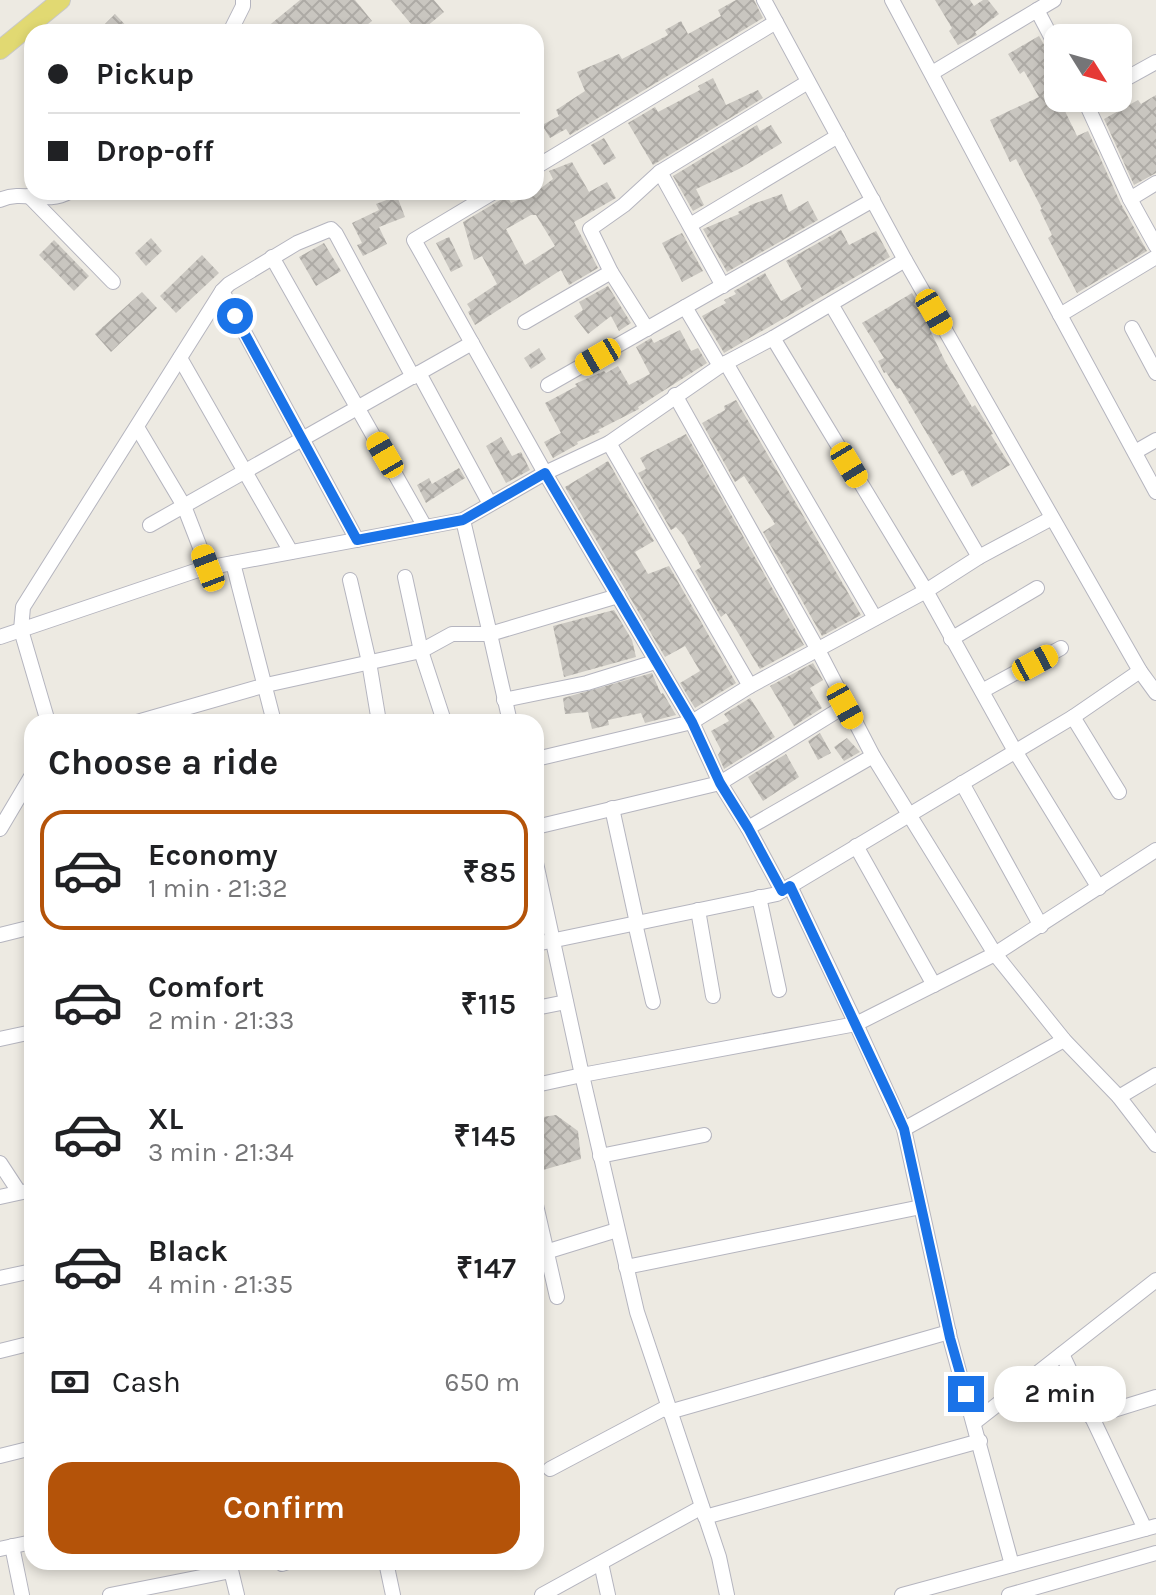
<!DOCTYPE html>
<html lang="en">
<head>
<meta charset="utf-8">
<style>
	body { margin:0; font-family:Karla,sans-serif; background:#f2f2f2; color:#202124; height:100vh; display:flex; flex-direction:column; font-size:30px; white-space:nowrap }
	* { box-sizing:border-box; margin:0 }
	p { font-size:26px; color:#757577 }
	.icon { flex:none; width:44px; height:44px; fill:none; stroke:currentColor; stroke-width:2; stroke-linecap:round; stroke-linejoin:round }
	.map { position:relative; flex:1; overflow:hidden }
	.drawer { position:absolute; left:24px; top:714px; width:520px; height:856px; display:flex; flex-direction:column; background:#fff; border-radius:24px; box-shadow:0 4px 12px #0003 }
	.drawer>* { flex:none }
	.banner { position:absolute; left:24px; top:24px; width:520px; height:176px; border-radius:24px; box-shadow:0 4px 12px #0003; display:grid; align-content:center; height:176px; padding:0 24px; background:#fff }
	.needle { width:52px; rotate:127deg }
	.tools { position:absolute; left:1044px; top:24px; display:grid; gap:16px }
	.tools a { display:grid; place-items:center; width:88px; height:88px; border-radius:16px; background:#fff; box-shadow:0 4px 12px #0003; font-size:40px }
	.end { position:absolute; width:36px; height:36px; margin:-18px; border:10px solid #1a73e8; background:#fff; box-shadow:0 0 0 4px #fff }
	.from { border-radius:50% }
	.bubble { position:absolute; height:56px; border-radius:24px; background:#fff; box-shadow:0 4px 12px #0003; font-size:26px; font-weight:600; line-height:56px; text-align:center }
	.car { position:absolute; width:24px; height:48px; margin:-24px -12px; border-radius:10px; box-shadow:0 0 6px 2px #0007; background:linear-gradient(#f5c518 24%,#345 0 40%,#f5c518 0 76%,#345 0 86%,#f5c518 0) }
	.banner b { display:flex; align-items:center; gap:28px; height:76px; font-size:30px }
	.banner b+b { border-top:2px solid #e0e0e0 }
	.banner i { width:20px; height:20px; background:#202124 }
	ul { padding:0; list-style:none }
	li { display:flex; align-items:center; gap:24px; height:120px; margin:0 16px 12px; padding:0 8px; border:4px solid transparent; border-radius:24px }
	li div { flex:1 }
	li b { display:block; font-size:30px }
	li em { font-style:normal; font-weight:600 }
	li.current { border-color:#b45309 }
	li>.icon { width:72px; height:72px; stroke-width:1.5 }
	h2 { padding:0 24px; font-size:36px; line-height:96px }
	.pay { display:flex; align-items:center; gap:20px; height:88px; padding:0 24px; font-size:30px }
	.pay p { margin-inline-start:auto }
	.button { display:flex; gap:16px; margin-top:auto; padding:16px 24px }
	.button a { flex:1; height:92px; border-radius:24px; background:#b45309; color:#fff; font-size:32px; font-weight:600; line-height:92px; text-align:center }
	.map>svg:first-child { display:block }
	.building { fill:url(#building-cross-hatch); fill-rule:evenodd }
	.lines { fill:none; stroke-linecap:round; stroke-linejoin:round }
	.minor-casing { stroke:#b5b5bf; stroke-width:16 }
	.major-casing { stroke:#c8c8c8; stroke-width:20 }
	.minor { stroke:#fff; stroke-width:14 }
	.major { stroke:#e1d972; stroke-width:18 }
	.route { stroke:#1a73e8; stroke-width:10 }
</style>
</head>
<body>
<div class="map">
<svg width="1156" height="1595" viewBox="0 0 1156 1595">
	<defs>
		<pattern id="building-cross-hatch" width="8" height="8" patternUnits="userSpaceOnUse" patternTransform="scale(2)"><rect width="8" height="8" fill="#c9c6c0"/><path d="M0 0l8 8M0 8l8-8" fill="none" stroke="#adaaa5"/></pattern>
	</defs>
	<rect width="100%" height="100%" fill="#edeae2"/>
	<g class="building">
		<path d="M300,0h55l17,21 -14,11h-97z"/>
		<path d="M391,0h43l10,12 -24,20h-19l10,-8z"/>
		<path d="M736,0h18l9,18 -193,117 -4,-6 -16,9 -8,-13 17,-9 -3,-6 29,-19 -8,-19 42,-18 3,5 46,-24 -3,-5 16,-9 7,13 33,-18 -3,-6z"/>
		<path d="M935,0h35l4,6 9,-6h5l11,14 -24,18 2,3 -19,10 -9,-14 3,-3z"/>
		<path d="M115,14l17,18h-35z"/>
		<path d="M1039,36l19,33v29h18l-1,5 -11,6 13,27 11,-5 33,73 26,47 -70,42 -29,-55 4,-3 -12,-25 2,-1 -26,-50 -6,3 -20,-42 49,-23 -15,-26 -4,3 -12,-20z"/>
		<path d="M713,78l13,27 32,-15 5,8 -110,67 -25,-42 27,-16 3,5 42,-22 -2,-4z"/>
		<path d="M1156,95v78l-22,12 -30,-66 34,-19 3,4z"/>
		<path d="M757,125l3,6 11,-6 11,18 -43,26 -43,20 8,16 -11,6 -20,-35z"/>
		<path d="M604,138l12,20 -12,7 -13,-20z"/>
		<path d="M572,162l17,30 18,-10 9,16 -42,24 24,46 -29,17 -8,-15 -86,55 -7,-13 3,-2 -4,-6 30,-20 -15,-28 -8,4 -11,-38 44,-26 4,7 25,-11 17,-13 -4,-8zM531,215h5l19,31 -30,19 -19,-36z"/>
		<path d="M782,194l7,18 19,-11 10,19 -91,52 -24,-43 36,-15 -1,-2 15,-8z"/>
		<path d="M397,196l8,21 -26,10 8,17 -24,12 -6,-11 5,-2 -10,-20 27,-13 -3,-6z"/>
		<path d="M841,230l8,15 27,-14 14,26 -166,96 -22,-37 24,-13 -2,-3 12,-6 -2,-3 31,-18 16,28 21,-12 -16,-28z"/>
		<path d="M682,233l21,38 -21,11 -20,-39z"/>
		<path d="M449,237l14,29 -12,6 -15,-29z"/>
		<path d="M151,238l11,13 -16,15 -11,-13z"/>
		<path d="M54,240l35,36 -15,15 -35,-36z"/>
		<path d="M324,243l17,28 -25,15 -17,-29z"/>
		<path d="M202,255l17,18 -43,40 -16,-17z"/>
		<path d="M608,286l23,37 -12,8 -8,-15 -23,18 -14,-18 9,-6 -4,-8z"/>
		<path d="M142,292l15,16 -46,44 -16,-18z"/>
		<path d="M912,293l20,35 -2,2 15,31 27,46 3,-2 10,16 8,13 -2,1 19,30 -38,22 -9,-17 -11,6 -52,-88 -3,1 -11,-17 -2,1 -6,-12 6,-3 -22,-35z"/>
		<path d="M680,330l11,21 7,-3 9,15 -69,44 1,2 -41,21 2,2 -23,10 1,2 -25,14 -9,-16 17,-9 -16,-30 32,-17 -2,-2 29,-13 2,2 12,-7 11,19 21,-11 -14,-27 15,-9 3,5z"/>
		<path d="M539,348l7,11 -15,10 -7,-11z"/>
		<path d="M736,400l125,215 -39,21 -59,-104 12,-8 -31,-48 -9,6 -33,-59 23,-13 -1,-4z"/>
		<path d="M686,434l118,211 -44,24 -34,-56 -5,4 -26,-46 6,-4 -17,-31 -8,-9 -5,3 -33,-57 8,-4 -6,-11z"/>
		<path d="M501,437l11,19 9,-4 9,18 -24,13 -20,-37z"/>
		<path d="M608,461l46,80 -19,11 13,22 21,-8 67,117 -41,25 -15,-25 20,-12 -15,-25 -20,11 -100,-170z"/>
		<path d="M459,468l6,10 -39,25 -9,-18 12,-7 3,6z"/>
		<path d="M614,610l18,30 4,17 -72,20 -11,-51z"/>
		<path d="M813,663l10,17 -13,8 12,20 -28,18 -24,-40z"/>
		<path d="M652,673l9,21 2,-1 13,22 -31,8 -4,-10 -33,7 1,5 -17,4 -4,-17 -23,2 -2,-16z"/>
		<path d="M750,698l25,39 -51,32 -6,-14 3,-5 -10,-19 18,-10 -5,-7z"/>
		<path d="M820,733l11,20 -13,7 -10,-19z"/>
		<path d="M847,738l13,14 -16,9 -10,-14z"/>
		<path d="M786,754l13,23 -36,24 -15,-24z"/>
		<path d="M556,1115l22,16 3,28 -38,11 -7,-52z"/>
	</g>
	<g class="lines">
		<defs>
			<g id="minor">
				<path d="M764,0l141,260 235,411 16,22"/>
				<path d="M892,0l168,315"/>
				<path d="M1037,10l17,-10"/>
				<path d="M230,32l13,-26v-6"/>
				<path d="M932,73l105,-63 21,40"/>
				<path d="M1118,83l38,-21"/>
				<path d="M1085,101l45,98"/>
				<path d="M536,167l240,-145"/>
				<path d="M660,172l63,114"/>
				<path d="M1156,183l-26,16 26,47"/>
				<path d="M494,192l-80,48 131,233 64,-30 111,-77 53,-28 132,-78"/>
				<path d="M29,196l84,86"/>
				<path d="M0,200c23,-11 46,5 69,-8"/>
				<path d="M690,225l148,-89"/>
				<path d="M272,257l153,270"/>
				<path d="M1156,257l-96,58 96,177"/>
				<path d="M222,291l135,249"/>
				<path d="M831,304l148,253"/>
				<path d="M685,307l35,59"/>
				<path d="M525,322l86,-50"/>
				<path d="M1132,328l24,45"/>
				<path d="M647,329l-36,-57 -21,-43 34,-24 36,-33 148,-90"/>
				<path d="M773,338l153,253 89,160 84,137"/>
				<path d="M180,358l111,194"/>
				<path d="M726,363l149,255"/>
				<path d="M419,373l71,131"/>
				<path d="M548,385l325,-185"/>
				<path d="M675,395l143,255 55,106 122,198 -139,70 -66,-138"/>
				<path d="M137,427l47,79 24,62"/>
				<path d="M609,443l141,243"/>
				<path d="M1135,452l21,-12"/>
				<path d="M150,525l322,-182"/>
				<path d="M233,563l41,159"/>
				<path d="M405,577l16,74 22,67"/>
				<path d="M350,580l19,82 10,60"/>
				<path d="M0,637l201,-68 262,-49 82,-47 147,249 28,61 28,45"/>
				<path d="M951,639l86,-51"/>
				<path d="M982,691l79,-43"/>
				<path d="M504,700l83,-17 68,-21"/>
				<path d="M1073,717l46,75"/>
				<path d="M48,722l-27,-92 2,-23 199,-316 7,-7 68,-41 34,-14 5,5 77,143"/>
				<path d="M137,722l129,-37 155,-34 31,-17h38l-27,-114"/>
				<path d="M510,722l-20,-88 128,-38"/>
				<path d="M536,759l156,-37 58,-36 176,-95 53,-34 73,-39"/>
				<path d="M962,783l79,143"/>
				<path d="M612,808l25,115"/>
				<path d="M536,827l184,-44 125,-77"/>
				<path d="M0,829l32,-54"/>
				<path d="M856,846l78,139"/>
				<path d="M536,863l46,212 274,-51 48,105 46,209 62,227"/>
				<path d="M782,891l-34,-63 125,-72"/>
				<path d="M759,897l20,93"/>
				<path d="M698,910l15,86"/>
				<path d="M635,923l18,79"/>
				<path d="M0,935l32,-8"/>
				<path d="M536,944l241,-50 296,-177 67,-46"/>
				<path d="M536,1008l30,-6"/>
				<path d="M0,1039l32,-7"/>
				<path d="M1156,1075l-37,22 37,48"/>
				<path d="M536,1085l46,-10 55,237 82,245 8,38"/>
				<path d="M1119,1097l-55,-57 -69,-86 161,-104"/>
				<path d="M904,1129l160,-89"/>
				<path d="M600,1156l104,-21"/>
				<path d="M0,1163l19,29"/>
				<path d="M0,1197l32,-7"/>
				<path d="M536,1205l21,92"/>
				<path d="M536,1255l81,-25"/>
				<path d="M626,1267l295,-60"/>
				<path d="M0,1278l32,-7"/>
				<path d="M0,1351l32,-8"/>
				<path d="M1062,1354l83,175"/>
				<path d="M669,1412l280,-80"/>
				<path d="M1091,1417l65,-20"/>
				<path d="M975,1422l181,-142"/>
				<path d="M0,1456l32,-8"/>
				<path d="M550,1469l117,-62"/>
				<path d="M705,1517l275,-76"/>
				<path d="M12,1546l10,49"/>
				<path d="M0,1549l32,-7"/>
				<path d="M229,1562l8,33"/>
				<path d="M386,1562l7,33"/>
				<path d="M601,1563l7,32"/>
				<path d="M282,1564l6,-2"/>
				<path d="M110,1595l121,-24"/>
				<path d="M542,1595l160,-88"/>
				<path d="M902,1595l254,-69"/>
				<path d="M1009,1595l147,-42"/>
			</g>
			<path id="major" d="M0,50l61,-50"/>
		</defs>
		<use href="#minor" class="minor-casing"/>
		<use href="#major" class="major-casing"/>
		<use href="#minor" class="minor"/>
		<use href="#major" class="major"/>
	</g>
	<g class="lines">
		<path class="route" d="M235,316l122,224 106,-20 82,-47 147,249 28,61 28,45 34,63 8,-5 102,216 12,27 46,209 16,56"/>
	</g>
</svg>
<div class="tools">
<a><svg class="needle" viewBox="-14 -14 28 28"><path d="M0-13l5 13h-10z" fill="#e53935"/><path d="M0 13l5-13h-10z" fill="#757577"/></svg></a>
</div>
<i class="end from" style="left:235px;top:316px"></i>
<i class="end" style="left:966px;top:1394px"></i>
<div class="bubble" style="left:994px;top:1366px;width:132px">2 min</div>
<i class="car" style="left:934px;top:312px;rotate:150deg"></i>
<i class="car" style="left:598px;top:357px;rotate:240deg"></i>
<i class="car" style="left:385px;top:455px;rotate:330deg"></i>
<i class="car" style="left:849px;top:465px;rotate:149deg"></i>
<i class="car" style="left:208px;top:568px;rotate:339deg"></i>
<i class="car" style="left:1035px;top:663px;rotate:62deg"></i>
<i class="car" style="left:845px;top:706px;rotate:151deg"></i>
<div class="banner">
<b><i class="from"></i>Pickup</b>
<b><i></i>Drop-off</b>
</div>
<section class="drawer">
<h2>Choose a ride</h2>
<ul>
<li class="current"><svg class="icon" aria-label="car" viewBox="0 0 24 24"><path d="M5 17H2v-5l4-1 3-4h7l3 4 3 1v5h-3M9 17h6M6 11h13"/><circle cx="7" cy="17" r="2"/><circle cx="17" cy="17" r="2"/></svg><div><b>Economy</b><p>1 min · 21:32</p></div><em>₹85</em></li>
<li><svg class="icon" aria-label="car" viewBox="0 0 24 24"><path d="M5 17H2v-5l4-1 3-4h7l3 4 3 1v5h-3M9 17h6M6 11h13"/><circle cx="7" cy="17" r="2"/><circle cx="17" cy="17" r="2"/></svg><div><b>Comfort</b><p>2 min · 21:33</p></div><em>₹115</em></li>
<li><svg class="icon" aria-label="car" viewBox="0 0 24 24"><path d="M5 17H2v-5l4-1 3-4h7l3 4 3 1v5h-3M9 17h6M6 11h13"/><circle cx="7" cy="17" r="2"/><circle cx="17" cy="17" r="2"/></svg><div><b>XL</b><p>3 min · 21:34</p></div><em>₹145</em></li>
<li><svg class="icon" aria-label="car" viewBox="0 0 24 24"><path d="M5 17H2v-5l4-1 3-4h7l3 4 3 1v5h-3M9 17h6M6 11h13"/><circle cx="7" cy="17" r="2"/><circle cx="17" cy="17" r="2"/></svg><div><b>Black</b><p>4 min · 21:35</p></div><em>₹147</em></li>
</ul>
<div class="pay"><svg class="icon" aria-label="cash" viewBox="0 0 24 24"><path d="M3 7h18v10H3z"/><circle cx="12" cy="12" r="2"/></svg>Cash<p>650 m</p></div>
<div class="button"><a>Confirm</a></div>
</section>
</div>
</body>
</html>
